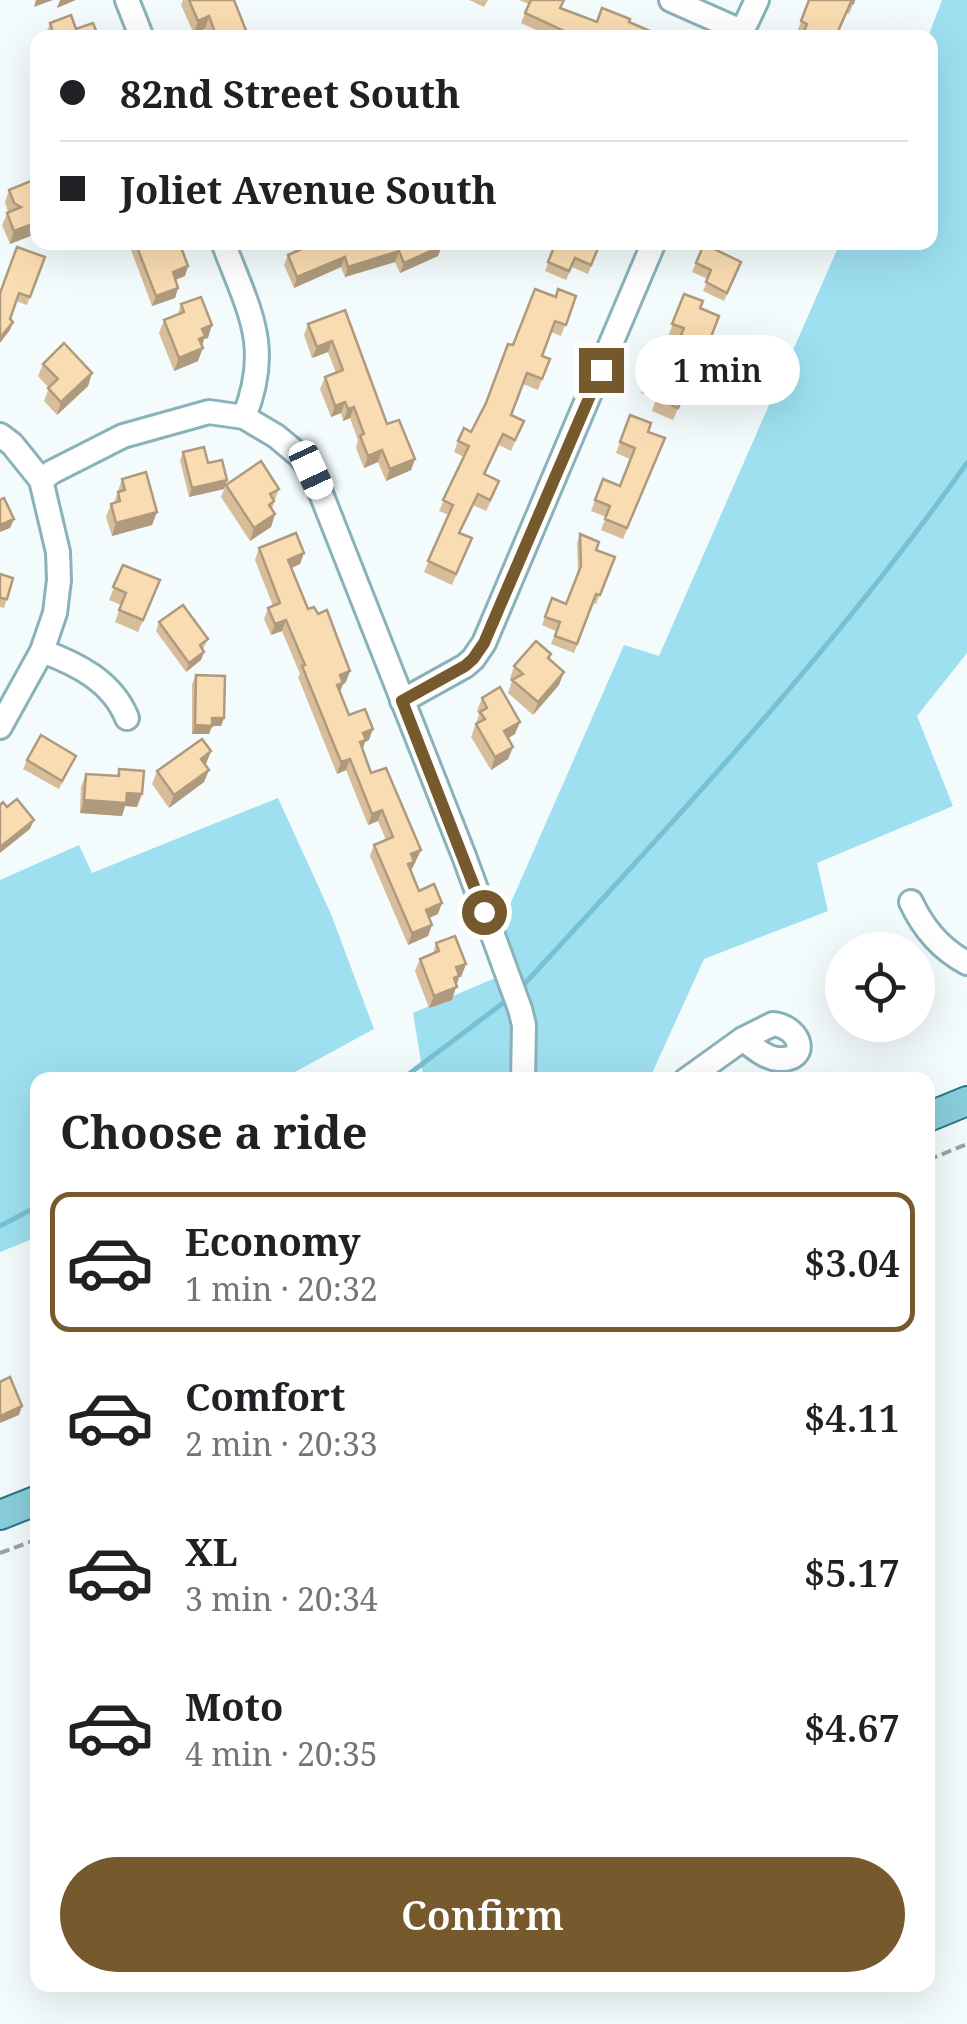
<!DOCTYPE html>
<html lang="en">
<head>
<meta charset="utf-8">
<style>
	body { margin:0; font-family:"Noto Serif",serif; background:#f6f6f6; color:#202124; height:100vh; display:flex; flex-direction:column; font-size:38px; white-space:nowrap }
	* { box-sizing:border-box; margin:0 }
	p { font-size:32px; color:#757577 }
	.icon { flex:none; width:55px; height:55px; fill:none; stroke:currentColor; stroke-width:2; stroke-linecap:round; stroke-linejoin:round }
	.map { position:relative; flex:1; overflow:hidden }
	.drawer { position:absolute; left:30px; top:1072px; width:905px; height:920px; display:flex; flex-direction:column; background:#fff; border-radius:20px; box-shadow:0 10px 40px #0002 }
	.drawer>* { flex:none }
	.banner { position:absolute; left:30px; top:30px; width:908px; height:220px; border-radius:20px; box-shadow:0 10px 40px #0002; display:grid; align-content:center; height:220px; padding:0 30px; background:#fff }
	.controls { position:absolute; left:825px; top:932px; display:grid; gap:20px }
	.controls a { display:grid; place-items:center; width:110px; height:110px; border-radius:50%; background:#fff; box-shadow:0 10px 40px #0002; font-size:50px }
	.end { position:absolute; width:45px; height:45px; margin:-22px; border:12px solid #76592d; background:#fff; box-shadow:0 0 0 5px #fff }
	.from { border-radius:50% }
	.bubble { position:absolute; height:70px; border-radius:35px; background:#fff; box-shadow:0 10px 40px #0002; font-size:32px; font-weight:600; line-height:70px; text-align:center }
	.car { position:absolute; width:30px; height:60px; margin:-30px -15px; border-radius:12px; box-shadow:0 0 8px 2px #0007; background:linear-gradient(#fff 24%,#345 0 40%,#fff 0 76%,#345 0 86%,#fff 0) }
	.banner b { display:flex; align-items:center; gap:35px; height:95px; font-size:38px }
	.banner b+b { border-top:2px solid #e0e0e0 }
	.banner i { width:25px; height:25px; background:#202124 }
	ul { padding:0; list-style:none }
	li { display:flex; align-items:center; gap:30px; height:140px; margin:0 20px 15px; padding:0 10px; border:5px solid transparent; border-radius:20px }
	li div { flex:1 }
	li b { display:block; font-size:38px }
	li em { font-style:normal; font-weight:600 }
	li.selected { border-color:#76592d }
	li>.icon { width:90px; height:90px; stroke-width:1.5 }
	h2 { padding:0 30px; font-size:45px; line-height:120px }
	.action { display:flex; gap:20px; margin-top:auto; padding:20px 30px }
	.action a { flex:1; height:115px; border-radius:60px; background:#76592d; color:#fff; font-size:40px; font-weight:600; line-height:115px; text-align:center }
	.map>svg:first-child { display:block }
	.green { fill:#9ee0f0 }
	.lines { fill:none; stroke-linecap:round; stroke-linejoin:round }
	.stream { stroke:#76c2d4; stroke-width:5 }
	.minor-casing { stroke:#8ab2bb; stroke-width:28 }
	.major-casing { stroke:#277787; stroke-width:32 }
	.path { stroke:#98a3a5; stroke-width:4; stroke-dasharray:10 5; stroke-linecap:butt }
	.minor { stroke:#fff; stroke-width:22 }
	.major { stroke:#89cedc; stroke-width:28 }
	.wall { fill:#d7bd99 }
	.shaded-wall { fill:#af9a7d }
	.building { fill:#fadcb2; stroke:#af9a7d; stroke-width:2.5 }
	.route { stroke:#76592d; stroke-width:12 }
</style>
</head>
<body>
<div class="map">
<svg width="967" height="2024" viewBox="0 0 967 2024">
	<rect width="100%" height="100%" fill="#f3fbfd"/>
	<g class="green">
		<path d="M942,0h25v653l-50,63 36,90 -136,57 11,48 -124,48 -55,121h-225l-11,-67 94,-40 -12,-34 129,-294 35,11 181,-413 90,-1v-204l-2,-1z"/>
		<path d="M278,798l53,116 43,115 -94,51h-242l-1,157 -37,15v-372l79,-35 13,28z"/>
	</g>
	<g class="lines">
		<g class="stream">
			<path d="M519,990c156,-170 314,-339 448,-527"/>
			<path d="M401,1080l106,-80"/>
			<path d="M0,1226l38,-20"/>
		</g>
		<defs>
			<g id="minor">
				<path d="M127,0l15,38"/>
				<path d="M671,0l70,31"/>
				<path d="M739,38l18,-38"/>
				<path d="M223,242c25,68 50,103 21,175"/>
				<path d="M0,435l12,9 29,36 17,72 1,28 -4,33 -13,38 -42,76"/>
				<path d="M41,480l11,-8 71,-36 86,-24 35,5 32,19 24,20 11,14 9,21 144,365 56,153 4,16 -1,55"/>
				<path d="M42,651c35,13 70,30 85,67"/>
				<path d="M402,701l63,-35 8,-7 11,-16 170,-401"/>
				<path d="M911,902c12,26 31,48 56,61"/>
				<path d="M773,1024c28,3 38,37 5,35 -13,-1 -25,-12 -35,-20z"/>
				<path d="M686,1080l57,-41"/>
			</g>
			<g id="major">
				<path d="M928,1117l39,-16"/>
				<path d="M0,1515l38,-15"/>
			</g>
		</defs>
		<use href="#minor" class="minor-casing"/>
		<use href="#major" class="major-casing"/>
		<g class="path">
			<path d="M928,1160l39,-16"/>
			<path d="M0,1553l38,-14"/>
		</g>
		<use href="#minor" class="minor"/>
		<use href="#major" class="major"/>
	</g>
	<g class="wall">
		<path d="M183,0h51l15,38h-41l-3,-9 -11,5 -13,-29z"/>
		<path d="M469,0h19l-4,7z"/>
		<path d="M519,0h45l-3,8 36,14h32l37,16h-113l-32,-15 8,-19z"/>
		<path d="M809,0h46l-6,14 -2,-1 -11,25h-35l2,-4 -6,-2z"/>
		<path d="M50,23l26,6 23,9h-52l-1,-4z"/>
		<path d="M38,178v55l-28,11 -8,-19 6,-13 -3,-10 4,-12z"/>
		<path d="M128,242h51l6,34 -10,4 3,8 -3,10 -23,8z"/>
		<path d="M293,242h147l-2,14 -38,17 -5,-11 -50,15 -4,-10 -47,21 -10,-23 4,-10 7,-3 -3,-7z"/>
		<path d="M556,242l43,4 -11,28 -16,-7 -6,13 -21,-9z"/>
		<path d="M45,257l-18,48 -11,-4 -6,18v11l-10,-37z"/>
		<path d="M696,263l42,8 -14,30 -21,-10 5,-12 -16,-7z"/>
		<path d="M684,294l16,14 19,8 -21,55 -3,-1 -22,50 -21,-9 4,-12 -15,-6 5,-13 27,-25 6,-14 -11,-4z"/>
		<path d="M576,296l-15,40 -10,-4 -9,24 8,3 -12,31 -15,-6 -12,31 13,6 -13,30 -12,-6 -14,30 10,18 -9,18 -13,-6 -13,28 12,5 -20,47 -28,-13 25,-57 -10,-4 25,-54 -10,-5 4,-11 13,-9 42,-87 43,-48z"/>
		<path d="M181,304l27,34 -4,1 -6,22 -24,10 -15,-38 5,-13 14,-6z"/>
		<path d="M345,310l42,114 28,35 -4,11 -25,11 -8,-19 -14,6 -8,-20 2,-8 -8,-22 -7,3 -2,-8 -10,4 -11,-28 5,-12 11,-4 -8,-21 -16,6 -8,-23 4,-11z"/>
		<path d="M43,364l49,9 -4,13 -31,29 -13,-14 5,-13 -11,-12z"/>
		<path d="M630,415l18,17 17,6 -42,101 -22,-9 5,-13 -15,-6 12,-32 17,7 10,-27 -14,-6z"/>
		<path d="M183,452l25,11 19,17 -3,9 -35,8 -9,-37z"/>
		<path d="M122,479l35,33 -5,13 -40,11 -6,-19 5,-13 3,-1z"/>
		<path d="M226,485l53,4 -7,19 3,6 -4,13 -21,14 -29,-44z"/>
		<path d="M580,534l16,16 19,7 -19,47 -3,-1 -19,50 -23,-9 5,-13 -14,-6 10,-27 14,6 12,-30 -1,-31z"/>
		<path d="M259,548l45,5 -4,11 -8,4 16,41 38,73 -3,2 -3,8 9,23 20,25 -4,2 -3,8 9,23 50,77 -10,21 8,20 19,23 -9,4 3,7 -4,11 -20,9 -38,-89 4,-11 12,-5 -8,-19 -10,4 -22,-55 -9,4 -39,-97 2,-3 -18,-43 -11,4 -7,-16 4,-11 5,-2 -18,-46z"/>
		<path d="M123,565l32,28 -17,39 -23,-10 6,-17 -12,-5z"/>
		<path d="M0,574l7,25 -3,9 -4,-1z"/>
		<path d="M159,622l49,17 -5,10 -2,11 -15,12 -30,-41z"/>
		<path d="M551,654l-2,5 10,26 -26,30 -25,-22 4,-12 -2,-2 4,-13z"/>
		<path d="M196,675l28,43 -3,8h-9l-3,8h-17v-50z"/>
		<path d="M482,698l33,36 -7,4 5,9 -5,12 -17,11 -20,-33 8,-22 -2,-4z"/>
		<path d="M211,751l-6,14 -1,17 -35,26 -17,-24 5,-13z"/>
		<path d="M76,756l-17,33 -36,-20 4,-9z"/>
		<path d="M119,769l18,38 -12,-1 -3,10 -42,-3 1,-26 5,-13 31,2z"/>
		<path d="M436,943l30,21 -5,13h-2l-7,23 -23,8 -14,-37 5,-12 13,-5z"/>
	</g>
	<g class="shaded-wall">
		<path d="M36,0h17l-19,7z"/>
		<path d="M60,0h16l-19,8z"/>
		<path d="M209,16l-4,13 -11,5 4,-13z"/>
		<path d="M38,222v11l-28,11 4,-13z"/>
		<path d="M442,246l-4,10 -38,17 4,-10z"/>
		<path d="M399,251l-4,11 -50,15 3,-10z"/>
		<path d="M345,257l-4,10 -47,21 3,-11z"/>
		<path d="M188,266l-3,10 -16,6 4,-10z"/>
		<path d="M178,288l-3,10 -23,8 4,-10z"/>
		<path d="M13,322l-3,8 -10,13v-5z"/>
		<path d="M212,325l-4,13 -4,1 -3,10 -7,3 8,-23z"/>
		<path d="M332,341l-4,11 -16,6 5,-11z"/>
		<path d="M203,348l-5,13 -24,10 5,-13z"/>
		<path d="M92,373l-4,13 -31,29 4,-13z"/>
		<path d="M345,402l-4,11 -10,4 4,-11z"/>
		<path d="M354,407l-4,11 -7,3 5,-12z"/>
		<path d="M382,450l-4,12 -14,6 4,-12z"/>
		<path d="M415,459l-4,11 -25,11 4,-12z"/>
		<path d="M227,480l-3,9 -35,8 3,-9z"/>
		<path d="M157,512l-5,13 -40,11 4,-13z"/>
		<path d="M275,514l-4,13 -21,14 4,-13z"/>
		<path d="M14,519l-4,9 -10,4v-7z"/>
		<path d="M304,553l-4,11 -16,7 4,-11z"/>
		<path d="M286,620l-4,11 -11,4 4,-11z"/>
		<path d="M204,652l-3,8 -15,12 3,-9z"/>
		<path d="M350,671l-4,11 -3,2 -4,10 -6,2 7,-21z"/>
		<path d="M564,672l-5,13 -26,30 5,-13z"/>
		<path d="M212,718h12l-3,8h-9l-3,8h-17l3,-9z"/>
		<path d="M520,722l-5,12 -16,10 5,-13z"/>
		<path d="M373,729l-4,11 -4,2 -3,9 -6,3 7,-21z"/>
		<path d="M513,747l-5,12 -17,11 4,-13z"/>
		<path d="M211,751l-5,13 -10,7 5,-12z"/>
		<path d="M350,759l-4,11 -9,4 4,-12z"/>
		<path d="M209,770l-5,12 -35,26 5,-13z"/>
		<path d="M127,793l15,1 -5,13 -12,-1 -3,10 -42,-3 4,-13z"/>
		<path d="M382,810l-4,11 -10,4 4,-11z"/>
		<path d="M34,820l-4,9 -30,24v-6z"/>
		<path d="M421,850l-11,23 -6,2 7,-21z"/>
		<path d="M442,903l-4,11 -16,7 4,-11z"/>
		<path d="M432,925l-4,11 -20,9 4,-12z"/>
		<path d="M466,964l-5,13h-2l-7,23 -23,8 5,-12 22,-29z"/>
		<path d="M22,1406l-3,9 -19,8v-7z"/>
	</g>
	<g class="building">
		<path d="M189,0h45l15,38h-32l-8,-22 -11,5z"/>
		<path d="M531,0h33l-4,8 37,14 5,-14 28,11 -1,3 37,16h-47l-7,-3 -1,3h-36v-2l-50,-23z"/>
		<path d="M809,0h45l-1,3 -2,-1 -16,36h-29l-4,-2 5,-12 -6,-3z"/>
		<path d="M71,15l5,14 17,-6 6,15h-44l-5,-15z"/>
		<path d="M38,178v44l-24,9 -7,-18 14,-6 -7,-4 -5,-13z"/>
		<path d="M135,242h44l9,24 -15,6 5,16 -22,8z"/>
		<path d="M299,242h141l2,4 -38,17 -5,-12 -51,16 -3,-10 -48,20 -9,-22 14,-6z"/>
		<path d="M556,242h34l9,4 -8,19 -16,-7 -6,13 -21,-9z"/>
		<path d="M704,244l37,18 -14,31 -21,-11 5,-12 -15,-7z"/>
		<path d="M17,247l28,10 -15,40 -11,-4 -9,26 3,3 -13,16v-45z"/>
		<path d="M535,289l21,8 2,-8 18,7 -10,29 -11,-4 -13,35 8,3 -8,20 -15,-6 -16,42 13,6 -9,19 -12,-6 -19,40 15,7 -9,19 -12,-6 -19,39 13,5 -16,36 -28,-13 25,-56 -10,-5 26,-54 -11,-5 6,-13 7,4 15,-29 22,-59 5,1z"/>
		<path d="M684,294l19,7 -3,7 19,8 -16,42 -3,-1 -22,51 -22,-10 6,-11 -16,-7 14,-31 13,6 11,-27 -12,-4z"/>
		<path d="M201,297l11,28 -10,4 3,7 -6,3 4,9 -24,10 -15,-38 20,-8 -3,-8z"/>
		<path d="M345,310l42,114 12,-4 16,39 -25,10 -8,-19 -14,6 -8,-20 4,-2 -10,-27 -6,2 -3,-7 -10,4 -10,-29 18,-7 -11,-29 -15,6 -9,-23z"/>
		<path d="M64,343l28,30 -31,29 -13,-14 10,-9 -15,-15z"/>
		<path d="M630,415l21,8 -3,9 17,6 -38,90 -22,-9 5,-13 -15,-6 8,-21 17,7 15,-38 -15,-6z"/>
		<path d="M204,447l4,16 14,-3 5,20 -35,8 -9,-36z"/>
		<path d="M261,461l18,28 -9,5 4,7 -5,4 6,9 -21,14 -28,-43z"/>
		<path d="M146,472l11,40 -41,11 -5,-19 9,-3 -2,-9 7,-2 -3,-11z"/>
		<path d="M4,498l10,21 -14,6v-25z"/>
		<path d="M296,533l8,20 -16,7 20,49 6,-2 4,7 9,-4 7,19 16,42 -10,4 3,8 -6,2 12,30 16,-6 8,20 -10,4 3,7 -6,2 11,31 15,-5 35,82 -10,4 3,8 -6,2 11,27 15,-7 8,19 -16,7 6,15 -20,8 -38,-88 19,-8 -11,-27 -10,4 -22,-55 -9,3 -39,-96 3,-1 -19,-45 -11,4 -7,-16 12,-5 -21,-55z"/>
		<path d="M580,534l19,8 -3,8 19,7 -15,38 -4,-1 -19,50 -22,-8 5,-14 -15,-5 7,-19 14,6 15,-38z"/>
		<path d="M123,565l37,15 -17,40 -24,-10 7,-17 -13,-6z"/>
		<path d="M0,574l13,4 -6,21 -7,-1z"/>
		<path d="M183,605l25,34 -8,6 4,7 -15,11 -30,-41z"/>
		<path d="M536,641l15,13 -3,4 16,14 -26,30 -26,-22 11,-6 -9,-8z"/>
		<path d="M196,675l29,1 -1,42h-12v8l-17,-1z"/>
		<path d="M500,687l20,35 -16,9 9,16 -18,10 -19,-33 9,-5 -5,-7 7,-4 -5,-10z"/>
		<path d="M41,735l35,21 -14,25 -35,-21z"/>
		<path d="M202,739l9,12 -10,8 8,11 -35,25 -17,-24z"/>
		<path d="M119,769l25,2 -2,23 -15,-1 -1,10 -42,-3 2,-26 33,2z"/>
		<path d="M17,799l17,21 -34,27v-42l3,-3 4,5z"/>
		<path d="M455,936l11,28 -10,3 3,9 -5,2 3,9 -23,9 -14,-37 19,-8 -3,-8z"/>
		<path d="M10,1377l12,29 -22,10v-34z"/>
	</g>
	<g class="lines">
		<path class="route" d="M484,912l-82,-211 63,-35 8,-7 11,-16 117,-273"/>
	</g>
</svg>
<div class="controls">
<a><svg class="icon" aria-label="locate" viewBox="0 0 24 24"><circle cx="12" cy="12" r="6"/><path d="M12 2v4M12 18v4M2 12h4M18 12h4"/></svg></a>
</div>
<i class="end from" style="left:484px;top:912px"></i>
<i class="end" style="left:601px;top:370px"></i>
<div class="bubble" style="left:635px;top:335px;width:165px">1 min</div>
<i class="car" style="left:311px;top:470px;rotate:155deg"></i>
<div class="banner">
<b><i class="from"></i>82nd Street South</b>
<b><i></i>Joliet Avenue South</b>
</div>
<section class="drawer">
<h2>Choose a ride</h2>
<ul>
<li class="selected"><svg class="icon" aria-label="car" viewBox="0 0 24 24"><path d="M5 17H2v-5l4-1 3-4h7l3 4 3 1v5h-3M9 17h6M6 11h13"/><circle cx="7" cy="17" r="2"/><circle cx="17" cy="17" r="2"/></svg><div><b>Economy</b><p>1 min · 20:32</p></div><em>$3.04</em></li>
<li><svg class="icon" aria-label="car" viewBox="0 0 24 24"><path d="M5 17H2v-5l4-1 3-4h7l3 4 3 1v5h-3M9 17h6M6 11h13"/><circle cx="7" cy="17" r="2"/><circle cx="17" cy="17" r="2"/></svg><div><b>Comfort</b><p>2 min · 20:33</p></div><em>$4.11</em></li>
<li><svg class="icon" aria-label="car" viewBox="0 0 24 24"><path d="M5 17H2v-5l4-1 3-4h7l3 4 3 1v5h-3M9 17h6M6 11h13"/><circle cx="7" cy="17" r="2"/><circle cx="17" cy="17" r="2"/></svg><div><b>XL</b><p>3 min · 20:34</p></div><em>$5.17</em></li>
<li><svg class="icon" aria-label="car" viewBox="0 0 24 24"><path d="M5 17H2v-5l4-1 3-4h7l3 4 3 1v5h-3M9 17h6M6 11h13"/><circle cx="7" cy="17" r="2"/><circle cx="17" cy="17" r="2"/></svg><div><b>Moto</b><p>4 min · 20:35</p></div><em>$4.67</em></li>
</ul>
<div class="action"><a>Confirm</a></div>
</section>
</div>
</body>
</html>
